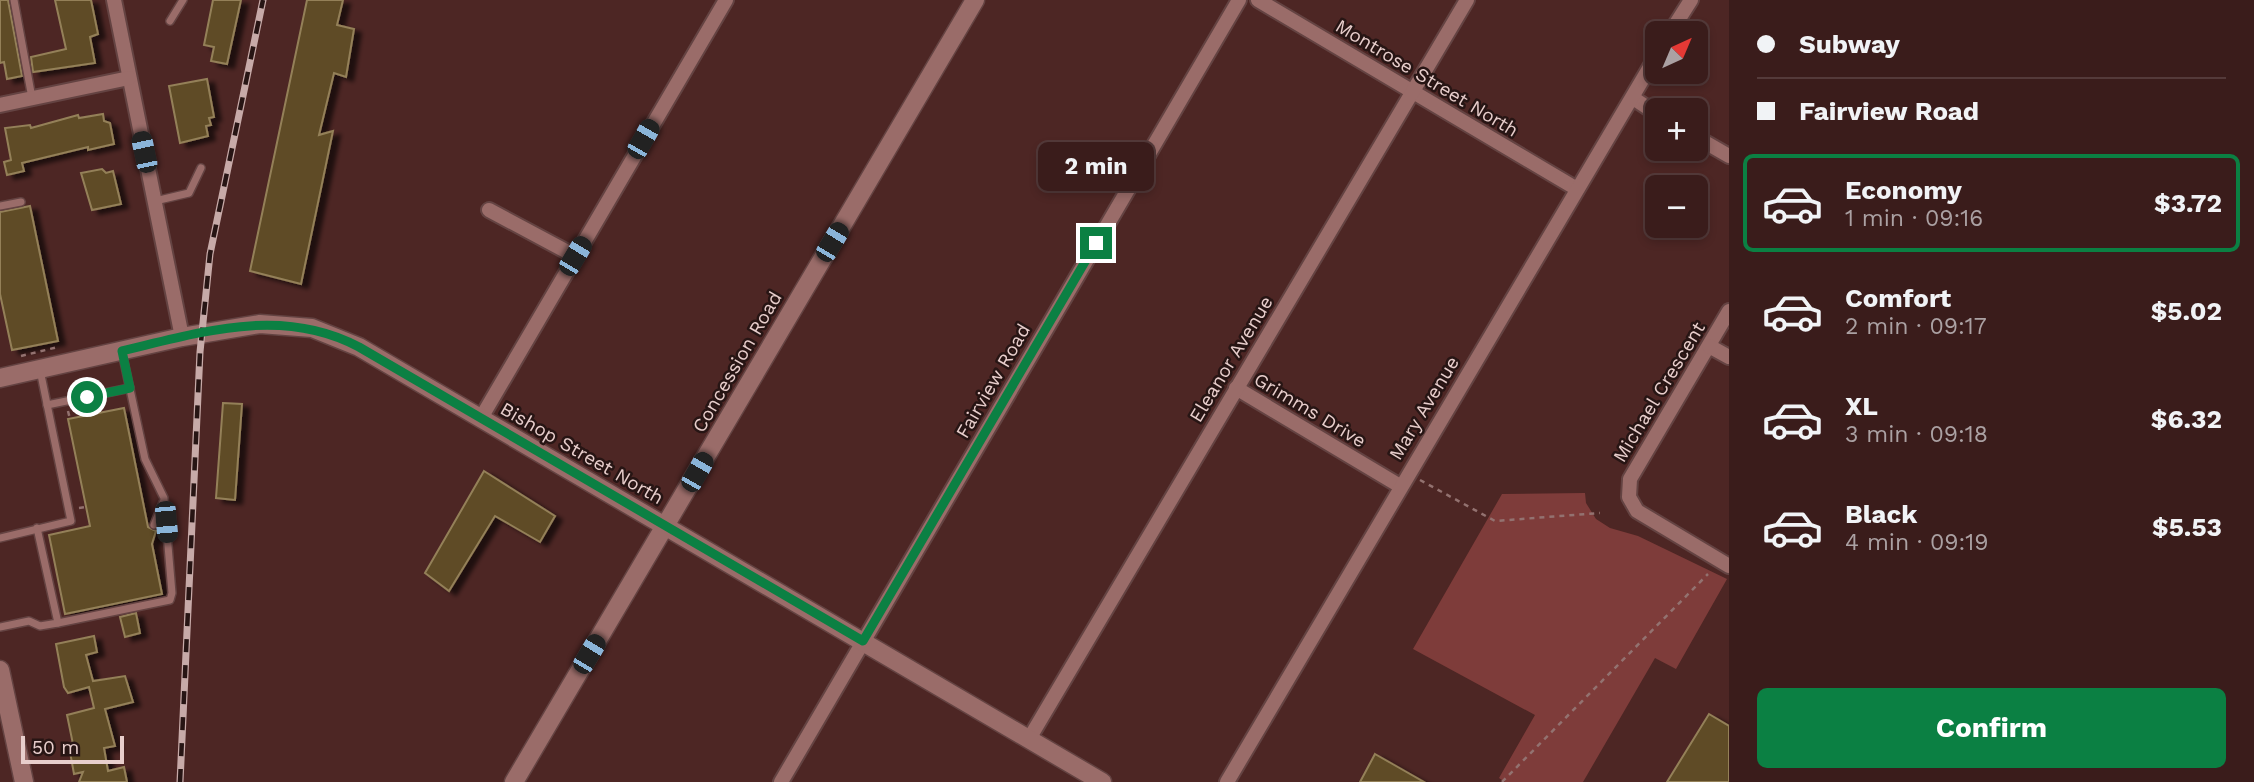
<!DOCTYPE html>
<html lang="en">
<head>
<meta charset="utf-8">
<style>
	body { margin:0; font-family:"Work Sans",sans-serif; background:#452928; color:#f1f3f6; height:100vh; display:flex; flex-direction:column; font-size:26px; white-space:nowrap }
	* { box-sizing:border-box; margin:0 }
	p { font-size:23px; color:#aba1a3 }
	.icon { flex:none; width:38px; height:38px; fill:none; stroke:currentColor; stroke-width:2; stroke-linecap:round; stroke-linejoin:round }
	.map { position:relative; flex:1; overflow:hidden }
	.drawer { display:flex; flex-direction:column; background:#3a1c1b; width:525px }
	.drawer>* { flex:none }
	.top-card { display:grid; align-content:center; height:154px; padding:0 28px; background:#3a1c1b }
	.needle { width:46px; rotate:44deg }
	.tools { position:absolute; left:1645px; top:21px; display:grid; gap:14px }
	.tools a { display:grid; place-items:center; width:63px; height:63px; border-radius:10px; background:#3a1c1b; box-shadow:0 4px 10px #0003,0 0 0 2px #543a3a; font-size:35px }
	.scale { position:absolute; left:21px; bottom:18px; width:103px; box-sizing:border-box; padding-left:7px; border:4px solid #e8cecc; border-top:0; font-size:19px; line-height:24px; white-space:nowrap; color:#e8cecc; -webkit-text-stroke:5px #271514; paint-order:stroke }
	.end { position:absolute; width:32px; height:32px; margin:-16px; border:9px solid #0b8043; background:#fff; box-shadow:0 0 0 4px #fff }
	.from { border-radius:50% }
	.bubble { position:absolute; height:49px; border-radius:10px; background:#3a1c1b; box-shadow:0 4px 10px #0003,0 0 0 2px #543a3a; font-size:23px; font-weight:700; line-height:49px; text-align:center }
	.car { position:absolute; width:21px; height:42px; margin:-21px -10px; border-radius:9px; box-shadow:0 0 5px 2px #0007; background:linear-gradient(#222 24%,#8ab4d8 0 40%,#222 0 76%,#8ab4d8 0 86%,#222 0) }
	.top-card b { display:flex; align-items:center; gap:24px; height:66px; font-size:26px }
	.top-card b+b { border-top:2px solid #543a3a }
	.top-card i { width:18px; height:18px; background:#f1f3f6 }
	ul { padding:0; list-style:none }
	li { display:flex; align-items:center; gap:21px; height:98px; margin:0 14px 10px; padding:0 14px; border:4px solid transparent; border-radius:10px }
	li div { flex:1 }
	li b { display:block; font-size:26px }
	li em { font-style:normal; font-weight:700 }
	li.current { border-color:#0b8043 }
	li>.icon { width:63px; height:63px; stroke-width:1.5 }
	.button { display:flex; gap:14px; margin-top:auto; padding:14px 28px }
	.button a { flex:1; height:80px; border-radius:10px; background:#0b8043; color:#fff; font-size:28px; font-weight:700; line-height:80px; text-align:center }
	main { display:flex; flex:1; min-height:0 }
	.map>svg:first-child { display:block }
	.green { fill:#7e3c3a }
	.building { fill:#5e4c26; stroke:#948059; stroke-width:2; filter:url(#shadow) }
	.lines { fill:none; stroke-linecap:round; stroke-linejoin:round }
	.service-casing { stroke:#644342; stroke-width:10 }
	.minor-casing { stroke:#644342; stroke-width:18 }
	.secondary-casing { stroke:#644342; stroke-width:21 }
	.path { stroke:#937270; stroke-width:2.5; stroke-dasharray:5 5; stroke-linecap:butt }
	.service { stroke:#9a6c69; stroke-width:7 }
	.minor { stroke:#9a6c69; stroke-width:14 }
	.secondary { stroke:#9a6c69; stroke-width:18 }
	.rail-casing { stroke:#c7aaa8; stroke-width:7 }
	.rail { stroke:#271514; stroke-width:4.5; stroke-dasharray:13; stroke-linecap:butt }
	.route { stroke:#0b8043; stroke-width:9 }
	.labels { text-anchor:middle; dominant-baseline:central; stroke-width:5; stroke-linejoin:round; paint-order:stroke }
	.street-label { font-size:19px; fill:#e8cecc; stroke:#271514 }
</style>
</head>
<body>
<main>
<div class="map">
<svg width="1729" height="782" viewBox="0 0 1729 782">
	<defs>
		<filter id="shadow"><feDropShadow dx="7" dy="4" stdDeviation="2" flood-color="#0009"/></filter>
	</defs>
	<rect width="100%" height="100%" fill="#4d2624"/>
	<path class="green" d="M1585,493l1,10 10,16 14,9 28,8 89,43 -51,90 -21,-11 -72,124h-78l-6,-4 36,-63 -122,-66 89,-155z"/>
	<g class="building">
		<path d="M0,0h8l14,76 -15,3 -3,-17 -4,1z"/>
		<path d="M55,0h36l7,34 -8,3 5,26 -62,9 -2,-15 35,-8z"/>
		<path d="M213,0h28l-14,64 -16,-3 3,-14 -10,-2z"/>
		<path d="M307,0h36l-6,25 17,4 -8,48 -12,-4 -15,62 14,-4 -32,153 -51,-13z"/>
		<path d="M207,79l7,38 -5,1 2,7 -5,1 2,10 -28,7 -11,-57z"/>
		<path d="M103,114l1,7 6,2 4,21 -26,6v-3l-66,16 2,8 -17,4 -3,-13 7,-2 -6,-32 25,-3 1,3 47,-13 1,3z"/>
		<path d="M102,169l4,4 7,-2 8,33 -29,6 -11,-37z"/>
		<path d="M30,206l28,135 -46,9 -12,-56v-82z"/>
		<path d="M223,403l19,1 -7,96 -19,-2z"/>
		<path d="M124,408l24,119 8,4 -4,13 10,50 -97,20 -16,-79 41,-9 -22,-107z"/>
		<path d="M484,471l71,45 -15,26 -45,-26 -46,75 -24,-18z"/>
		<path d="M136,613l4,20 -15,4 -5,-20z"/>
		<path d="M94,636l3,16 -11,3 7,26 32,-5 8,26 -28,7 10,37 -11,2 4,23 16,-4 3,15h-48l4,-10 -9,2 -4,-22 4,-3 -7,-34 27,-7 -5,-21 -21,6 -4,-6 -8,-43z"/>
		<path d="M1709,714l20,12v56h-62z"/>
		<path d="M1375,754l49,28h-64z"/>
	</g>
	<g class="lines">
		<defs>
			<g id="service">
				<path d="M14,0l18,98"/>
				<path d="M170,21l13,-21"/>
				<path d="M155,201l34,-8 12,-25"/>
				<path d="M0,206l21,-4"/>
				<path d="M47,405l83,-17"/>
				<path d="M154,525l9,-23"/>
				<path d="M0,538l71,-17 -31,-151"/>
				<path d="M58,623l112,-23 2,-7 -8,-95 -19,-39 -23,-107"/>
				<path d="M0,627l29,-6 11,5 18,-3 -21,-95"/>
			</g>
			<g id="minor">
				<path d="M114,0l68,337"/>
				<path d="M1258,0l319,189"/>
				<path d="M1670,33l21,-33"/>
				<path d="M1633,98l24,16"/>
				<path d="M0,105l129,-27"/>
				<path d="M1696,137l33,19"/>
				<path d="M489,210l86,46"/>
				<path d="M1729,311l-99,168 -1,18 8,14 92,55"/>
				<path d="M1709,346l20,11"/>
				<path d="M1236,388l164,98"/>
				<path d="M481,418l245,-418"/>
				<path d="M1029,739l438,-739"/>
				<path d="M781,782l458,-782"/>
				<path d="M1227,782l430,-727"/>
			</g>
			<g id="secondary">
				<path d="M0,378l182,-41 78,-13 52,4 47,19 743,435"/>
				<path d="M0,670l24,112"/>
				<path d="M514,782l461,-782"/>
			</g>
		</defs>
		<use href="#service" class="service-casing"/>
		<use href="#minor" class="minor-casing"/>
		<use href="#secondary" class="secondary-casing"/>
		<g class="path">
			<path d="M21,356l37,-9"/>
			<path d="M68,411l2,8"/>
			<path d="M1420,480l75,41 105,-8"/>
			<path d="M79,508l7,-1"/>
			<path d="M1502,782l206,-208"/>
		</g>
		<use href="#service" class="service"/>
		<use href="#minor" class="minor"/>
		<use href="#secondary" class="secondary"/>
		<defs>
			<path id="rail" d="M180,782l20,-430 10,-98 53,-254"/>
		</defs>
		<use href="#rail" class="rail-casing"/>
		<use href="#rail" class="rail"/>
	</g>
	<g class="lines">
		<path class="route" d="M87,397l43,-9 -8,-37c80,-19 160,-45 237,-4l504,294 233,-398"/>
	</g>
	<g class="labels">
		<g class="street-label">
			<text transform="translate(1427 78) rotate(31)">Montrose Street North</text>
			<text transform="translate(1231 359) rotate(-59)">Eleanor Avenue</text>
			<text transform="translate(737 362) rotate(-60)">Concession Road</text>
			<text transform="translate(993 381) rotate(-60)">Fairview Road</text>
			<text transform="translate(1659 392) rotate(-59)">Michael Crescent</text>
			<text transform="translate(1424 408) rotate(-59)">Mary Avenue</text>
			<text transform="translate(1310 410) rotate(31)">Grimms Drive</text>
			<text transform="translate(582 453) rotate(30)">Bishop Street North</text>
		</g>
	</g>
</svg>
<div class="tools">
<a><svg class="needle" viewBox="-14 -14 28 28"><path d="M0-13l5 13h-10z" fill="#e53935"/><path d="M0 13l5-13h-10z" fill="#aba1a3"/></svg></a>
<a>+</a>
<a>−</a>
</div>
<div class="scale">50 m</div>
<i class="end from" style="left:87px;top:397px"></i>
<i class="end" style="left:1096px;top:243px"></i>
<div class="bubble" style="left:1038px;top:142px;width:116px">2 min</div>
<i class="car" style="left:643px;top:139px;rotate:30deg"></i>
<i class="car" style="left:144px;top:152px;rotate:348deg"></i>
<i class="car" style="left:832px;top:242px;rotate:31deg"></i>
<i class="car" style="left:575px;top:256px;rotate:31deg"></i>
<i class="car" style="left:697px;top:472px;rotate:30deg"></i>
<i class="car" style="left:166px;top:522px;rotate:175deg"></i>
<i class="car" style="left:589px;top:654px;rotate:31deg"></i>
</div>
<section class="drawer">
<div class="top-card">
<b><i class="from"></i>Subway</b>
<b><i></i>Fairview Road</b>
</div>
<ul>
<li class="current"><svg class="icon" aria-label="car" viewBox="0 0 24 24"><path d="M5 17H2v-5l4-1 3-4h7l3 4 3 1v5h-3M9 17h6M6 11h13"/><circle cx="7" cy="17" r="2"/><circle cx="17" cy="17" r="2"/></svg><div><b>Economy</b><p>1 min · 09:16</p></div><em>$3.72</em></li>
<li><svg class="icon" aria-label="car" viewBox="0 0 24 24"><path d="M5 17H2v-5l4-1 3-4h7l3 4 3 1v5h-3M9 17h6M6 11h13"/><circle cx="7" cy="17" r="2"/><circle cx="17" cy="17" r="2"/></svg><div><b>Comfort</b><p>2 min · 09:17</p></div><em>$5.02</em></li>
<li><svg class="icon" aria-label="car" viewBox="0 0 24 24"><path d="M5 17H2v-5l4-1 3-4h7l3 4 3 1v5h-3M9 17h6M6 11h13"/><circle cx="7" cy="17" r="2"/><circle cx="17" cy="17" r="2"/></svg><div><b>XL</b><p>3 min · 09:18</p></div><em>$6.32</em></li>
<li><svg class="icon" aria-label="car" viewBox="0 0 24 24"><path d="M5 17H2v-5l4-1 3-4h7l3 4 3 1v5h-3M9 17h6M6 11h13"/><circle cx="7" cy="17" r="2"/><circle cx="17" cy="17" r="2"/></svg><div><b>Black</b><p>4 min · 09:19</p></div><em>$5.53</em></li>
</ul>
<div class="button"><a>Confirm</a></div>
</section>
</main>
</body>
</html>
